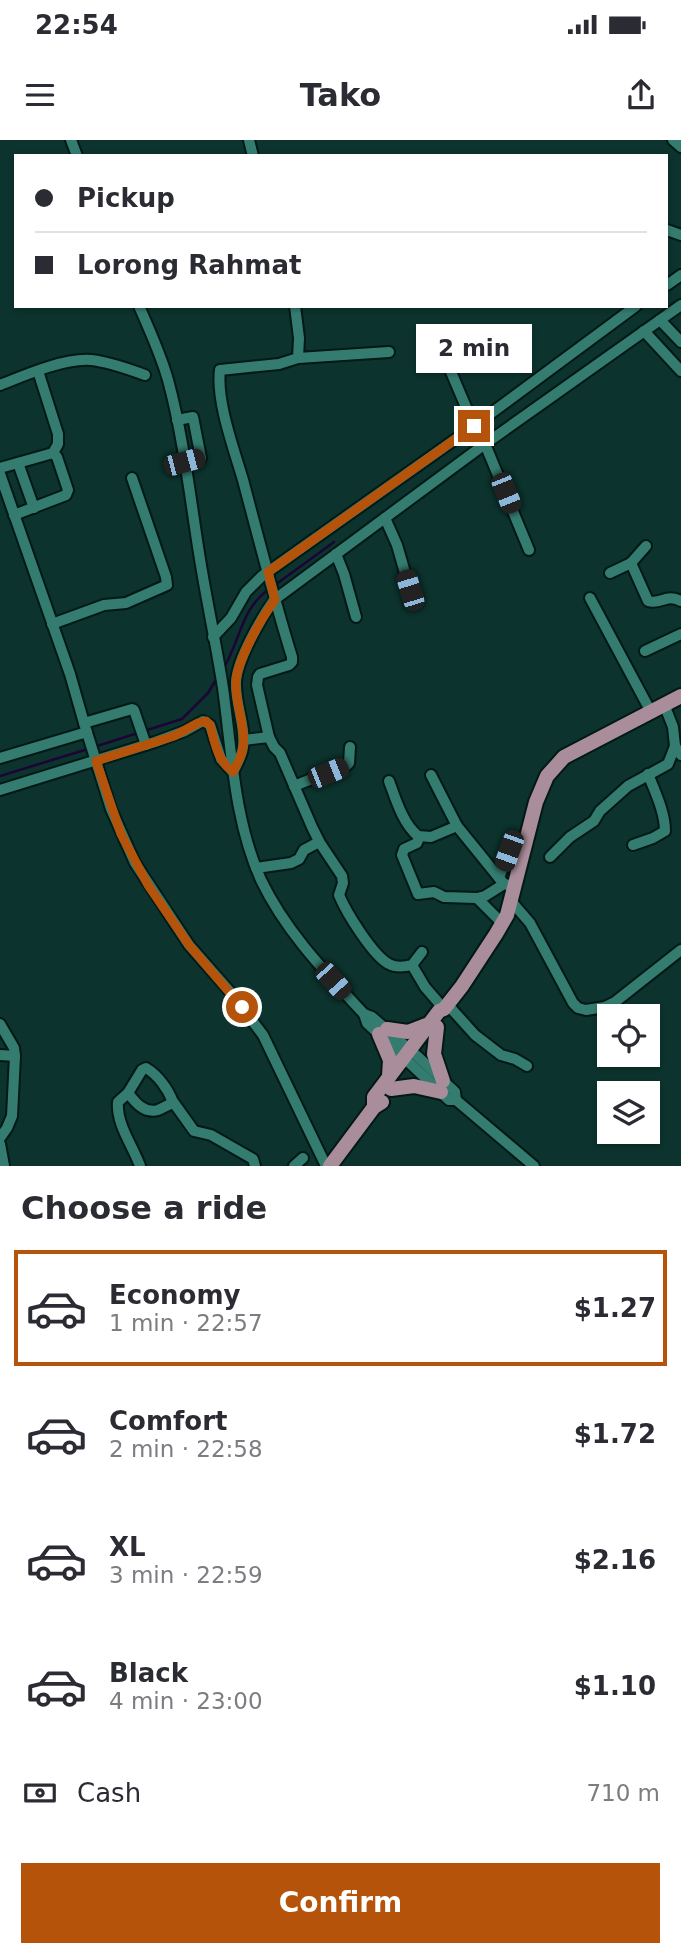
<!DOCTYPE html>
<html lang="en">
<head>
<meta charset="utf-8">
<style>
	body { margin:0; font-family:"DejaVu Sans",sans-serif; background:#f2f2f3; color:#2b2b33; height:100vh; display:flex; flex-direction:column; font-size:26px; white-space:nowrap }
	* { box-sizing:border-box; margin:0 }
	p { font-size:23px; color:#7c7c81 }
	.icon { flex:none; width:38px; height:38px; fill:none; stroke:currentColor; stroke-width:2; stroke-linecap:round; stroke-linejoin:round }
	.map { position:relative; height:1026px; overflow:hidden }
	.drawer { display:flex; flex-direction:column; background:#fff; flex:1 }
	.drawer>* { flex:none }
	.hud { position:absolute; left:14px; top:14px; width:654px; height:154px; border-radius:0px; box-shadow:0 2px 5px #0004; display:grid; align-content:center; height:154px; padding:0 21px; background:#fff }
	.fabs { position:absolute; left:597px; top:864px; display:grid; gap:14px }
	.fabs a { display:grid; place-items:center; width:63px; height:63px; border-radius:0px; background:#fff; box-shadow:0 2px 5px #0004; font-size:35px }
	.end { position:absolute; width:32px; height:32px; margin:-16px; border:9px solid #b45309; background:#fff; box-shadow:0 0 0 4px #fff }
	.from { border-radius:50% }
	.bubble { position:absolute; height:49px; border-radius:0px; background:#fff; box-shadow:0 2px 5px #0004; font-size:23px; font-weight:800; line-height:49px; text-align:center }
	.car { position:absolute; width:21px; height:42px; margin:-21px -10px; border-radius:9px; box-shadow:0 0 5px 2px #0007; background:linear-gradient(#222 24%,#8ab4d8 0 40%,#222 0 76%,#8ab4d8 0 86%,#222 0) }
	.hud b { display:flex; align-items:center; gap:24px; height:66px; font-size:26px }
	.hud b+b { border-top:2px solid #e1e1e2 }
	.hud i { width:18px; height:18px; background:#2b2b33 }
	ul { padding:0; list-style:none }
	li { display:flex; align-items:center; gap:21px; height:116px; margin:0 14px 10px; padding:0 7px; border:4px solid transparent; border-radius:0px }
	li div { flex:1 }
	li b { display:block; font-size:26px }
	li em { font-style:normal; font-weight:800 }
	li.on { border-color:#b45309 }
	li>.icon { width:63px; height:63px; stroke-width:1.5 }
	h2 { padding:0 21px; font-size:32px; line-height:84px }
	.pay { display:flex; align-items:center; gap:18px; height:77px; padding:0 21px; font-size:26px }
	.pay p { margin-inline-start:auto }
	.cta { display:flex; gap:14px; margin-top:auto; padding:14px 21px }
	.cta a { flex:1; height:80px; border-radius:0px; background:#b45309; color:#fff; font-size:28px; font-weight:800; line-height:80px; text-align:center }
	.status { display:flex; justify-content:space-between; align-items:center; height:49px; padding:0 35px; background:#fff; direction:ltr }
	.status svg { height:19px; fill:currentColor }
	header { display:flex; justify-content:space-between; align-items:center; height:91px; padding:0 21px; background:#fff; font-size:32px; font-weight:800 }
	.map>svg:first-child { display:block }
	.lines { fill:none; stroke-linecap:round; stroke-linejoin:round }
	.stream { stroke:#1c0535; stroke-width:2.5 }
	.minor-casing { stroke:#031915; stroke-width:14 }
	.major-casing { stroke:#031915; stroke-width:18 }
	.minor { stroke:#357c70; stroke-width:10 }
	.major { stroke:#a98d9a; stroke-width:14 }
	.route { stroke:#b45309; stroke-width:9 }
</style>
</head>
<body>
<div class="status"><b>22:54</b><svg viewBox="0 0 49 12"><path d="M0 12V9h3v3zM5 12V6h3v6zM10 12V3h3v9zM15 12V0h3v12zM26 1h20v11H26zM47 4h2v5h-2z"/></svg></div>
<header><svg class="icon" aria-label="menu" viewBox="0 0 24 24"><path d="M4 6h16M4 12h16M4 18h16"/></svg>Tako<svg class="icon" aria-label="share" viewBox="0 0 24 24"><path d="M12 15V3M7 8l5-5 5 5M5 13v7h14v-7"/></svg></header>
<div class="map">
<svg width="681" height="1026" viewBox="0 0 681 1026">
	<rect width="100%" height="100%" fill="#0c332d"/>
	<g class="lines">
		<g class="stream">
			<path d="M275,445l59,-43"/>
			<path d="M223,529c18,-29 17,-59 46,-80"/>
			<path d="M144,591l38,-12 26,-26 9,-15"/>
			<path d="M94,607l44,-14"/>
			<path d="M0,636l88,-27"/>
		</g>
		<defs>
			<g id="minor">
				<path d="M71,0l6,16"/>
				<path d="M249,0l4,16"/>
				<path d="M673,0l8,7"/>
				<path d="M667,90l14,5"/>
				<path d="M667,145l14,-10"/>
				<path d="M139,166c11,25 22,49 29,74 15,55 22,116 31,173 7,45 17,90 24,135 9,65 11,132 38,192 25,52 64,92 103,134l3,9 82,77h7l78,66"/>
				<path d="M295,166l4,32 -1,20 -19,6 -59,6c-4,31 14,79 23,110 16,60 31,119 49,177v5l-3,3 -29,9 -2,3 -1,8 12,52 5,10 6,6 32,74 8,16 22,33 1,7 -4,12c7,17 34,61 50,69 7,4 15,3 23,1l10,-13"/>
				<path d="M660,180l21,22"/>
				<path d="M644,191l37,40"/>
				<path d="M298,218l91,-6"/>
				<path d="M446,220l28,66"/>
				<path d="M38,231l20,63v10l-5,9"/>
				<path d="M0,245c25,-10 64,-27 91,-25 19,2 37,9 54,15"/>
				<path d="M177,280l16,-3 8,41 -17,4"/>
				<path d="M485,304l44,106"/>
				<path d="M18,323l16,45"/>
				<path d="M0,328l53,-15 4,4 11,33 -2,5 -52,20"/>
				<path d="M0,334l70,200 14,49"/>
				<path d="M385,378l12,27 13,45"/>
				<path d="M336,414l8,20 12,43"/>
				<path d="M631,423l15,-17"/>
				<path d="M610,433l21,-10 17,38c14,4 17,-8 33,0"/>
				<path d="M590,458l61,114"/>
				<path d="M52,484l52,-19 22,-2 41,-18 -1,-8 -34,-99"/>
				<path d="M213,497l18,-19 15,-26 16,-16 212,-150 162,-120"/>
				<path d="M645,511l36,-17"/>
				<path d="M664,564l9,23 2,19 6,9"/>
				<path d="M244,600l25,-3"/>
				<path d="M146,605l-12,-35 -2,-1 -48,14 27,86 24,54 54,82 43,49 31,41 63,131"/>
				<path d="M0,618l87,-26"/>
				<path d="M431,635l26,51 47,58 5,1"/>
				<path d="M389,641c7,19 14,43 29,55l13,1 26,-11"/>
				<path d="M294,646l53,-21 2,-2 1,-16"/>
				<path d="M0,650l155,-48 30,-11 18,-10 7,4 11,34 12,13c4,-8 9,-16 10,-25 3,-21 -8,-43 -7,-65 1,-22 25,-64 38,-82l211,-156 196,-139"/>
				<path d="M419,697l-2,6 -13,6 -2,6 16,39 16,-2 10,5 33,1 8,-2 19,-12"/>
				<path d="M633,705l20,-7 12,-7c0,-19 -10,-39 -17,-57"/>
				<path d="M550,717l20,-20 24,-16 6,-10 28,-25 40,-22 7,-18"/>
				<path d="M256,728l35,-5 8,-4 5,-9 15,-8"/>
				<path d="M499,738l10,-27 14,2"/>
				<path d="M477,758l25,25"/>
				<path d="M511,761l19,22 43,80 5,5 8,2 19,-3 10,-5 66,-52"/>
				<path d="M412,825l13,22 19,22"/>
				<path d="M448,865l27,30 26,20 14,4 12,7"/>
				<path d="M364,874l8,3 44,38 39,37 1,8"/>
				<path d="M0,884l14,24 1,8"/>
				<path d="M0,915l15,1 -3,60 -5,12 -7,10"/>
				<path d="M128,953c7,9 16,21 30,17 6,-2 10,-6 16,-7l20,28 17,4 42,24 2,7"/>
				<path d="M0,1004l4,22"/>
				<path d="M140,1026c-7,-20 -24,-42 -22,-64l10,-9 14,-23 4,-2c12,7 22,21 27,34"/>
				<path d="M294,1026l9,-8"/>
			</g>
			<g id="major">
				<path d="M437,887l-3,27 9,27"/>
				<path d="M387,889l21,3 18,-7"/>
				<path d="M379,894l11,26 -1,16"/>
				<path d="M391,949l23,-3 27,6"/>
				<path d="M374,967v-10l65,-86 5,-2 18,-23 34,-52 11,-19 29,-113 11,-26 17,-19 117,-61"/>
				<path d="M330,1026l44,-59 8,-5"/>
			</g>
		</defs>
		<use href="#minor" class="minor-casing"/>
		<use href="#major" class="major-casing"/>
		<use href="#minor" class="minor"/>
		<use href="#major" class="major"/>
	</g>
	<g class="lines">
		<path class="route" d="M242,867l-53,-62 -41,-60 -27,-51 -25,-73 78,-25 24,-13 8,-2 4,4c5,18 7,35 23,47 4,-8 9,-16 10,-25 3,-21 -8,-43 -7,-65 1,-21 25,-64 39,-82l-7,-28 206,-146"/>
	</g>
</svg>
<div class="fabs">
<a><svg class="icon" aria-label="locate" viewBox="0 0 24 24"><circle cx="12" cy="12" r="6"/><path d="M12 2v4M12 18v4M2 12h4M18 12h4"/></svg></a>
<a><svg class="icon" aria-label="layers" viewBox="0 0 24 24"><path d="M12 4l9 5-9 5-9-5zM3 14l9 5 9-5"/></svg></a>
</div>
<i class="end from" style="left:242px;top:867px"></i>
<i class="end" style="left:474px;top:286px"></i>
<div class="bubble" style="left:416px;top:184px;width:116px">2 min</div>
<i class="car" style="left:184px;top:322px;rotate:75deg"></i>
<i class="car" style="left:506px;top:353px;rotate:158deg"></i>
<i class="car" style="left:410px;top:450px;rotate:343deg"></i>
<i class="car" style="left:328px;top:633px;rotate:68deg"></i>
<i class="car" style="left:509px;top:711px;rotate:200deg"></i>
<i class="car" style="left:333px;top:841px;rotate:138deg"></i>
<div class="hud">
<b><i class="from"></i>Pickup</b>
<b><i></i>Lorong Rahmat</b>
</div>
</div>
<section class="drawer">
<h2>Choose a ride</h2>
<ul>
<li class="on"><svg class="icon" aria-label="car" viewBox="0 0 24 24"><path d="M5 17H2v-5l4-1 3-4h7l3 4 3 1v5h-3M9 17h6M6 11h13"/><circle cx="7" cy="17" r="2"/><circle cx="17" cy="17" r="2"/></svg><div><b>Economy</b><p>1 min · 22:57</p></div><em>$1.27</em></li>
<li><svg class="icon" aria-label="car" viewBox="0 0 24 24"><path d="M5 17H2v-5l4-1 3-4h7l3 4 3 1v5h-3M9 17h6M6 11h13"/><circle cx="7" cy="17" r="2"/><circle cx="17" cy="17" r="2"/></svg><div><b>Comfort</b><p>2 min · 22:58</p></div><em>$1.72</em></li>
<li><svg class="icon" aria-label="car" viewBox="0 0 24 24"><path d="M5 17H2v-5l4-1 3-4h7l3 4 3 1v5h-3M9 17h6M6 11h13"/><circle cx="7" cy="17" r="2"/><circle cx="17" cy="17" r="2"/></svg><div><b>XL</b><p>3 min · 22:59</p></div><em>$2.16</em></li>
<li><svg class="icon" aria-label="car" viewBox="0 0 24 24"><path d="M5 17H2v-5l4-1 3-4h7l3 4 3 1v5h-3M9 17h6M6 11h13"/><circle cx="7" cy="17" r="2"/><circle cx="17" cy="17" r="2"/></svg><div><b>Black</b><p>4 min · 23:00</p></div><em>$1.10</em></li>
</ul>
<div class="pay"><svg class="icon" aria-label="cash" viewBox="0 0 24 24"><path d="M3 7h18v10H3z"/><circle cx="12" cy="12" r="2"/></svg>Cash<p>710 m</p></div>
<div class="cta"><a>Confirm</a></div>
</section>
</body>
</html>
